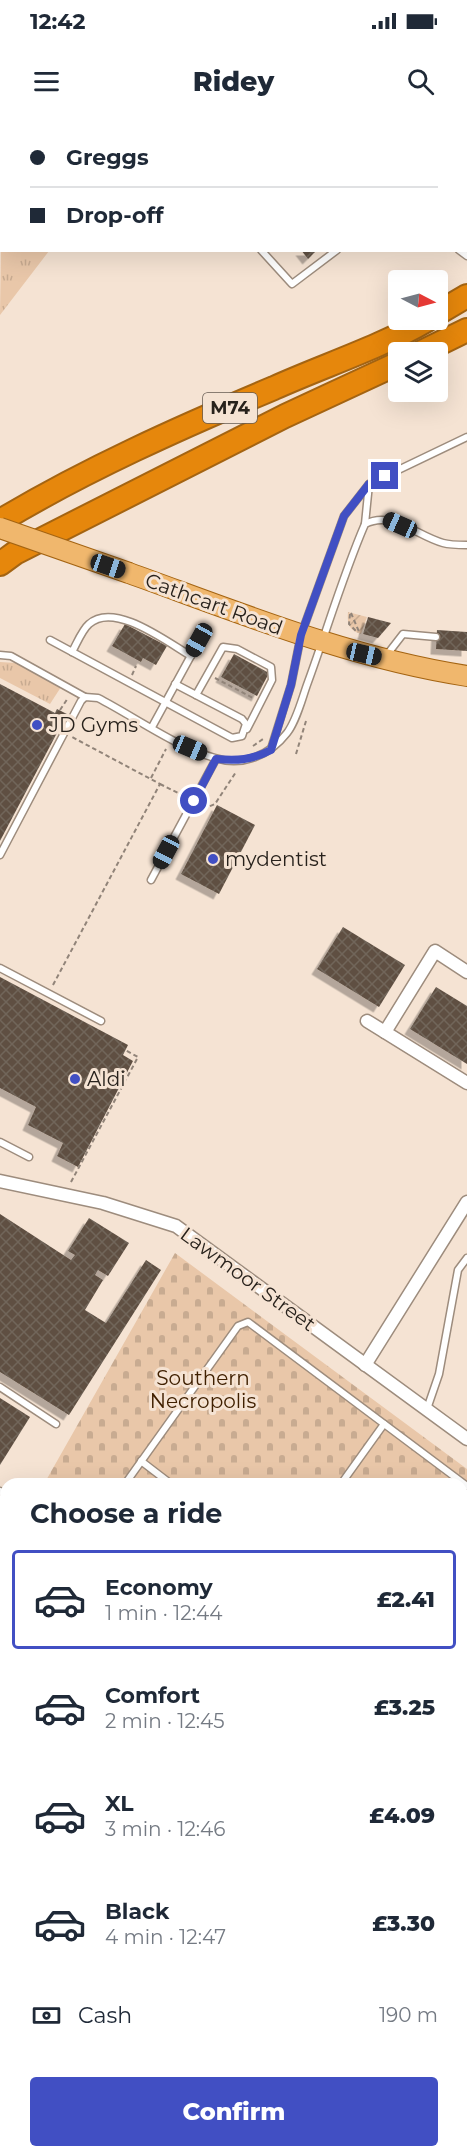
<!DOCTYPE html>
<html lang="en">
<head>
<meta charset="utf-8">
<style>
	body { margin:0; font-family:Montserrat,sans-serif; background:#f6f6f7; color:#1f2937; height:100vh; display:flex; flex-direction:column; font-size:22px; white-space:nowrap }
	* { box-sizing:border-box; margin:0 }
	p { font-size:20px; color:#747a83 }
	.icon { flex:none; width:33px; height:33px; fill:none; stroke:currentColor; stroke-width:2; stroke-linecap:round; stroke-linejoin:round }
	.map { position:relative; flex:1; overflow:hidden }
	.side { position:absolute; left:0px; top:1358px; width:468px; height:680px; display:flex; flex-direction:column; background:#fff; border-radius:18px 18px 0 0; box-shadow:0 6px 24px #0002 }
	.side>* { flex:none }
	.banner { position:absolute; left:0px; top:0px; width:468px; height:132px; box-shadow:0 6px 24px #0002; display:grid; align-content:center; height:132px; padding:0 30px; background:#fff }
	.needle { width:39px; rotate:96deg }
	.tools { position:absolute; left:388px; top:150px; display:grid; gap:12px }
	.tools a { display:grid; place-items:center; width:60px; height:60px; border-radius:6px; background:#fff; box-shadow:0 6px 24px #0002; font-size:30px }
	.end { position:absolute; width:27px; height:27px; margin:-14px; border:8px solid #414fc3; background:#fff; box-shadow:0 0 0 3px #fff }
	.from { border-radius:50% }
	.car { position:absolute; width:18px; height:36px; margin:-18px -9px; border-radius:8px; box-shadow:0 0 4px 2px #0007; background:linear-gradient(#222 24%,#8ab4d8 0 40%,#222 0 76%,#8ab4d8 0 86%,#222 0) }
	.banner b { display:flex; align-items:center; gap:21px; height:57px; font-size:22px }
	.banner b+b { border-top:2px solid #e0e1e3 }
	.banner i { width:15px; height:15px; background:#1f2937 }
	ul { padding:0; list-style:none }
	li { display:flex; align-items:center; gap:18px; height:99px; margin:0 12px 9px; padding:0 18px; border:3px solid transparent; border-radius:6px }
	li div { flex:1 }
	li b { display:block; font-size:22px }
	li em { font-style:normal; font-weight:800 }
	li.on { border-color:#414fc3 }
	li>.icon { width:54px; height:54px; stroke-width:1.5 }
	h2 { padding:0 30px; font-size:27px; line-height:72px }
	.pay { display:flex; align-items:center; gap:15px; height:66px; padding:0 30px; font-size:22px }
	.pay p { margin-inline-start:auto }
	.button { display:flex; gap:12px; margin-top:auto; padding:12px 30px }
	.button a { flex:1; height:69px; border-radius:6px; background:#414fc3; color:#fff; font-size:24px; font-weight:800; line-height:69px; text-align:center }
	.status { display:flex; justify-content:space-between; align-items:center; height:42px; padding:0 30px; background:#fff; direction:ltr }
	.status svg { height:16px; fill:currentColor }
	header { display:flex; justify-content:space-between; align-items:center; height:78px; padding:0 30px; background:#fff; font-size:27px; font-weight:800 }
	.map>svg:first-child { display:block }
	.grass { fill:url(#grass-tufts) }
	.cemetery { fill:url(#cemetery-stones) }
	.garden { fill:url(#garden-furrows) }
	.building { fill:url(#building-cross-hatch); filter:url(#shadow) }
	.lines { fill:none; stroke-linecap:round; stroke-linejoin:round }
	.lane-casing { stroke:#9d8c7d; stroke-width:9 }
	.street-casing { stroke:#9d8c7d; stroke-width:15 }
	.primary-casing { stroke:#a46412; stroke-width:22 }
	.highway-casing { stroke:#a46412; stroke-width:26 }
	.path { stroke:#918479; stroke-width:2; stroke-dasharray:4.5 3; stroke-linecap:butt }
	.lane { stroke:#fff; stroke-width:6 }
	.street { stroke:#fff; stroke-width:12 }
	.primary { stroke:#f0b76d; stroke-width:20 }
	.highway { stroke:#e6870c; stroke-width:22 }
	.rail { stroke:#6c6259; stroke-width:4.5; stroke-dasharray:3 6; stroke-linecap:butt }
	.primary-bridge-casing { stroke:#a46412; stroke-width:22; stroke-linecap:butt }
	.primary-bridge { stroke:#f0b76d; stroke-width:20 }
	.route { stroke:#414fc3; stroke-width:8 }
	.poi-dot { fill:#414fc3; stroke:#f5e3d3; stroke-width:2 }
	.labels { text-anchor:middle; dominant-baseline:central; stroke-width:6; stroke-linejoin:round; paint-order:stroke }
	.shield { fill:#f5e3d3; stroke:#665c53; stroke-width:1.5 }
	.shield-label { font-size:18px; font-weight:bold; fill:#28221c }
	.street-label { font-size:20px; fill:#28221c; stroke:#f5e3d3 }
	.poi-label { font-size:20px; fill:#28221c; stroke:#f5e3d3; text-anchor:start }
	.park-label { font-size:20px; fill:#402000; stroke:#f5e3d3 }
</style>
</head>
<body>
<div class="status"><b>12:42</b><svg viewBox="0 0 49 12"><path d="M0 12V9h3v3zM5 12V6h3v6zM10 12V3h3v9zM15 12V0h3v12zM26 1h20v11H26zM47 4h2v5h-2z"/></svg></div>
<header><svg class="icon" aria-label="menu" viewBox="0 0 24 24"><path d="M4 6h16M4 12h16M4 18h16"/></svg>Ridey<svg class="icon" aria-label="search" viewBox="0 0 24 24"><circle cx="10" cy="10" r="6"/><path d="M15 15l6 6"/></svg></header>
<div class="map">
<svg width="467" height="2036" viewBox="0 0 467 2036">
	<defs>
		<pattern id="grass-tufts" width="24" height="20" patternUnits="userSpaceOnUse" patternTransform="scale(1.5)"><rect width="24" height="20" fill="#e9c7a9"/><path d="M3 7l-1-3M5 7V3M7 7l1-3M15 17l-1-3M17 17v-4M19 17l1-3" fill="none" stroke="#c8ab91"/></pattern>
		<pattern id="cemetery-stones" width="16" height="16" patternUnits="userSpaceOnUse" patternTransform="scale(1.5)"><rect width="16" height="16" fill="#e9c7a9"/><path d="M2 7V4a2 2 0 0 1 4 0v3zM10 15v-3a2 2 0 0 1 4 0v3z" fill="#c8ab91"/></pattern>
		<pattern id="garden-furrows" width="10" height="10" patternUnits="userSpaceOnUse" patternTransform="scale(1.5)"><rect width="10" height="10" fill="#e9c7a9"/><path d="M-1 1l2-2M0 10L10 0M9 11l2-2" fill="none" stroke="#c8ab91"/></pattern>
		<pattern id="building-cross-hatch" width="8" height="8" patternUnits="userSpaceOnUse" patternTransform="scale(1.5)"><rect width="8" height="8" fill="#5e4f42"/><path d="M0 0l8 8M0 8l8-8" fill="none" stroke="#71655a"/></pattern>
		<filter id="shadow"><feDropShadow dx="-5.5" dy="5.5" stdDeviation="0" flood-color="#0004"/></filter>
	</defs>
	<rect width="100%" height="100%" fill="#f5e3d3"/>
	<g class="grass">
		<path d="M1,127l1,3 47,1 -49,64z"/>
		<path d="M0,542l16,1 45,24 -11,17 -50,-26z"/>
	</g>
	<g class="cemetery">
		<path d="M175,1133l292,216v213l-5,6v-204h-418z"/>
		<path d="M6,1430v601h113l-4,5h-108l-7,-5v-590z"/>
	</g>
	<path class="garden" d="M348,492l19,5 -6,17c-12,-4 -14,-10 -13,-22z"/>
	<g class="building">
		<path d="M301,130h16l-9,9z"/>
		<path d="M368,497l23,6 -13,15 -15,-4z"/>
		<path d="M125,504l42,22 -11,19 -13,-7 -2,4 -29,-16z"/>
		<path d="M437,510l30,2v19l-31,-2z"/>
		<path d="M234,534l35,19 -12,23 -36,-19z"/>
		<path d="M0,564l55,29 2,-4 10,5 -67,127z"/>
		<path d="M217,685l38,20 -36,69 -38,-20z"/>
		<path d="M343,807l62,38 -26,42 -62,-38z"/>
		<path d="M0,857l128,68 -5,10 10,6 -55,106 -21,-11 6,-13 -35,-18 8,-18 -36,-19z"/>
		<path d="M436,867l31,19v58l-57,-35z"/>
		<path d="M0,1094l71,46 4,-5 -7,-4 21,-33 40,25 -21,33 -10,-6 -3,5 8,5 -18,30 21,13 40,-63 15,10 -92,145 -69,-43z"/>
		<path d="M0,1278l30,19 -30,48z"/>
		<path d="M467,1691v38l-5,7v-38z"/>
		<path d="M462,1743l5,4v28l-5,-4z"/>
		<path d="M467,1977v25l-5,1v-24z"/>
		<path d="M407,2031h26l-3,5h-25z"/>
	</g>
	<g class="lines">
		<defs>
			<g id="lane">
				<path d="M323,0l2,2"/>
				<path d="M435,0l1,2"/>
				<path d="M233,2l2,-2"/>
				<path d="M261,130l31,34 45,-34"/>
				<path d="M459,130l8,6"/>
				<path d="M365,404l4,-40 98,-47"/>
				<path d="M50,520l182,98 10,-2 4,-12 -4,-5 -67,-35"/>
				<path d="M72,532c5,-9 10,-22 17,-28 25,-23 78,18 102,32"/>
				<path d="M0,535l11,1 74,41"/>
				<path d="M386,536l17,-22 33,3"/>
				<path d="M196,575l27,-48 14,2 34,18 1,13 -25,49"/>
				<path d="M152,607l47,-86"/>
				<path d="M271,629l20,-64 10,-50 43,-119 25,-32"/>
				<path d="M0,735l81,-154 4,-4 13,1c35,18 80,50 117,60 28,9 55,-3 72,-25 10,-13 15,-35 21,-51 19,-52 35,-107 57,-158 27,-14 52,12 78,19 7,2 16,2 24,2"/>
				<path d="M151,760l65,-121"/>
				<path d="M0,848l101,53"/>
				<path d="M0,1022l29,15"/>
				<path d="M0,1267l56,37"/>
				<path d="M427,1289l12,-35 19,-104 9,-12"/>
				<path d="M141,1341l30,23"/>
				<path d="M125,1364l113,-158 10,-4 219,164"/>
				<path d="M341,1364l43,-60"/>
				<path d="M0,1371l6,4"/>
				<path d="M0,1484l6,4"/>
				<path d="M462,1495l5,-7"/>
				<path d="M0,1649l6,4"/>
				<path d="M0,1822l6,4"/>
				<path d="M0,1838l6,-9"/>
				<path d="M462,1840l5,4"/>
				<path d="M0,1849l6,5"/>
				<path d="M0,2008l6,4"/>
				<path d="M31,2031l6,5"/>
				<path d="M98,2036l3,-5"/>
			</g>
			<g id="street">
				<path d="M466,38h1"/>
				<path d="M367,901l100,62"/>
				<path d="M385,912l50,-81 32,21"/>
				<path d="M0,1061l103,22 73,23 291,213"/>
				<path d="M365,1245l102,-163"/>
				<path d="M462,1673l5,-6"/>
				<path d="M462,1797l5,4"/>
				<path d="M462,1830l5,-6"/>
				<path d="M462,1894l5,4"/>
				<path d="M462,1954l5,-1"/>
				<path d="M179,2036l4,-5"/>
				<path d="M379,2036l2,-5"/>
			</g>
			<g id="primary">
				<path d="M129,453c111,40 221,85 338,103"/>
				<path d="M462,1611l5,-6"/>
				<path d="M144,2036l4,-5"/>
			</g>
			<g id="highway">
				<path d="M438,193l29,-17"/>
				<path d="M422,232l45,-22"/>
				<path d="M0,401c87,-52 181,-94 274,-133 51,-23 105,-40 153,-68"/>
				<path d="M0,444l15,-11 270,-137 114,-53"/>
			</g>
		</defs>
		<use href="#lane" class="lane-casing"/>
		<use href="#street" class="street-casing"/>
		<use href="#primary" class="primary-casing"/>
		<use href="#highway" class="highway-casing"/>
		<g class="path">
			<path d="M351,493l9,21"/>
			<path d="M350,494l-1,10 8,8"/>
			<path d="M132,555l4,-9"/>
			<path d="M215,558l38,20"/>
			<path d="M60,590l8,-12"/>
			<path d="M253,626l10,-7"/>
			<path d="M296,634l10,-33"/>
			<path d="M151,658l15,-29"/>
			<path d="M160,664l24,12"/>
			<path d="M203,685l5,2 7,-3 21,-32"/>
			<path d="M53,865l107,-201 -88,-47"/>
			<path d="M71,1062l67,-125 -13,-7"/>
			<path d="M463,2036l4,-4"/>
		</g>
		<use href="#lane" class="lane"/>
		<use href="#street" class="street"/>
		<use href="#primary" class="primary"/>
		<use href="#highway" class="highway"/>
		<g class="rail">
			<path d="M28,2l1,-2"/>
			<path d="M46,2l1,-2"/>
			<path d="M58,2l2,-2"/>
			<path d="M70,2l2,-2"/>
			<path d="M96,2l1,-2"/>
			<path d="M0,42l2,-2"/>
			<path d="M0,54l2,-2"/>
			<path d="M0,71l2,-2"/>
			<path d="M0,85l2,-2"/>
			<path d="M0,102l2,-2"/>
			<path d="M0,114l2,-2"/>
		</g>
		<defs>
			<path id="primary-bridge" d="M0,408l129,45"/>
		</defs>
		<use href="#primary-bridge" class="primary-bridge-casing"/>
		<use href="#primary-bridge" class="primary-bridge"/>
	</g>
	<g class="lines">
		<path class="route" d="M194,681l22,-42c21,2 36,1 55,-9l20,-65 10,-50 43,-119 25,-32 16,-8"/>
	</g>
	<g class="poi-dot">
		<circle cx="37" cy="605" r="6"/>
		<circle cx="213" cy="739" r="6"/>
		<circle cx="75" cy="959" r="6"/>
	</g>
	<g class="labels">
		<rect class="shield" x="203" y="273" width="54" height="30" rx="4.5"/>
		<g class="shield-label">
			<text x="230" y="288">M74</text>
		</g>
		<g class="street-label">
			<text transform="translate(214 484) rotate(20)">Cathcart Road</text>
			<text transform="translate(248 1159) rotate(36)">Lawmoor Street</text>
		</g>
		<g class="poi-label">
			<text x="49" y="605">JD Gyms</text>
			<text x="225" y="739">mydentist</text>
			<text x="87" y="959">Aldi</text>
		</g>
		<g class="park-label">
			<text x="203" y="1258">Southern<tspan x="203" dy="23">Necropolis</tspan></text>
		</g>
	</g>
</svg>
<div class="tools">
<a><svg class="needle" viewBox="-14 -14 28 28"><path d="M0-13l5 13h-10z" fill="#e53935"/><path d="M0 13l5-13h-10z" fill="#747a83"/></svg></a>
<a><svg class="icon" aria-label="layers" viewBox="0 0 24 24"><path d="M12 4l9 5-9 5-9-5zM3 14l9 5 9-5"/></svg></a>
</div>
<i class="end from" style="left:194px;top:681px"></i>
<i class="end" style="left:385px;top:356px"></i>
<i class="car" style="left:400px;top:405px;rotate:294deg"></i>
<i class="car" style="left:108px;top:446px;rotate:109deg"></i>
<i class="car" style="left:199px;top:520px;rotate:209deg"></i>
<i class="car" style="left:364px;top:534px;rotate:103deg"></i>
<i class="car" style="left:190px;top:628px;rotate:113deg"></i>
<i class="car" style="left:166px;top:732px;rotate:208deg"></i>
<div class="banner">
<b><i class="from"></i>Greggs</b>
<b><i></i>Drop-off</b>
</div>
<section class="side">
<h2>Choose a ride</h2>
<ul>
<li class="on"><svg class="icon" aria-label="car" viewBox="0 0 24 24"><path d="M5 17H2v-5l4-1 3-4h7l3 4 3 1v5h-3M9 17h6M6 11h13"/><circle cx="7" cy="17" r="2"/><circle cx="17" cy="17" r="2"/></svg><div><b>Economy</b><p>1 min · 12:44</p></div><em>£2.41</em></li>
<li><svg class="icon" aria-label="car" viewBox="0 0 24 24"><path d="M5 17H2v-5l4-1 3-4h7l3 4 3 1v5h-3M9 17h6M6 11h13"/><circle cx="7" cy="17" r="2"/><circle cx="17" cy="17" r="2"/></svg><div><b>Comfort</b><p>2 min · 12:45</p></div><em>£3.25</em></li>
<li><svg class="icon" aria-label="car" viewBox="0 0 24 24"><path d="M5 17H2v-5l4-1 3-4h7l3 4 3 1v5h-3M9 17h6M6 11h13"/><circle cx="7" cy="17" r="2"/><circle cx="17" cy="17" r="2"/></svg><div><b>XL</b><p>3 min · 12:46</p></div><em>£4.09</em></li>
<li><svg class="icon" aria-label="car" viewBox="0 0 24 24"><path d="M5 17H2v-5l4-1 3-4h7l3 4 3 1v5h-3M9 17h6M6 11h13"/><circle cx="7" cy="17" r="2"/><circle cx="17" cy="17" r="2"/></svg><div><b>Black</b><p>4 min · 12:47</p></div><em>£3.30</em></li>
</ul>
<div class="pay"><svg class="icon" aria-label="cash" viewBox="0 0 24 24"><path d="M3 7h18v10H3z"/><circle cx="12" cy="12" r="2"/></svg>Cash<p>190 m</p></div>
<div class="button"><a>Confirm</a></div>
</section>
</div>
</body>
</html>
